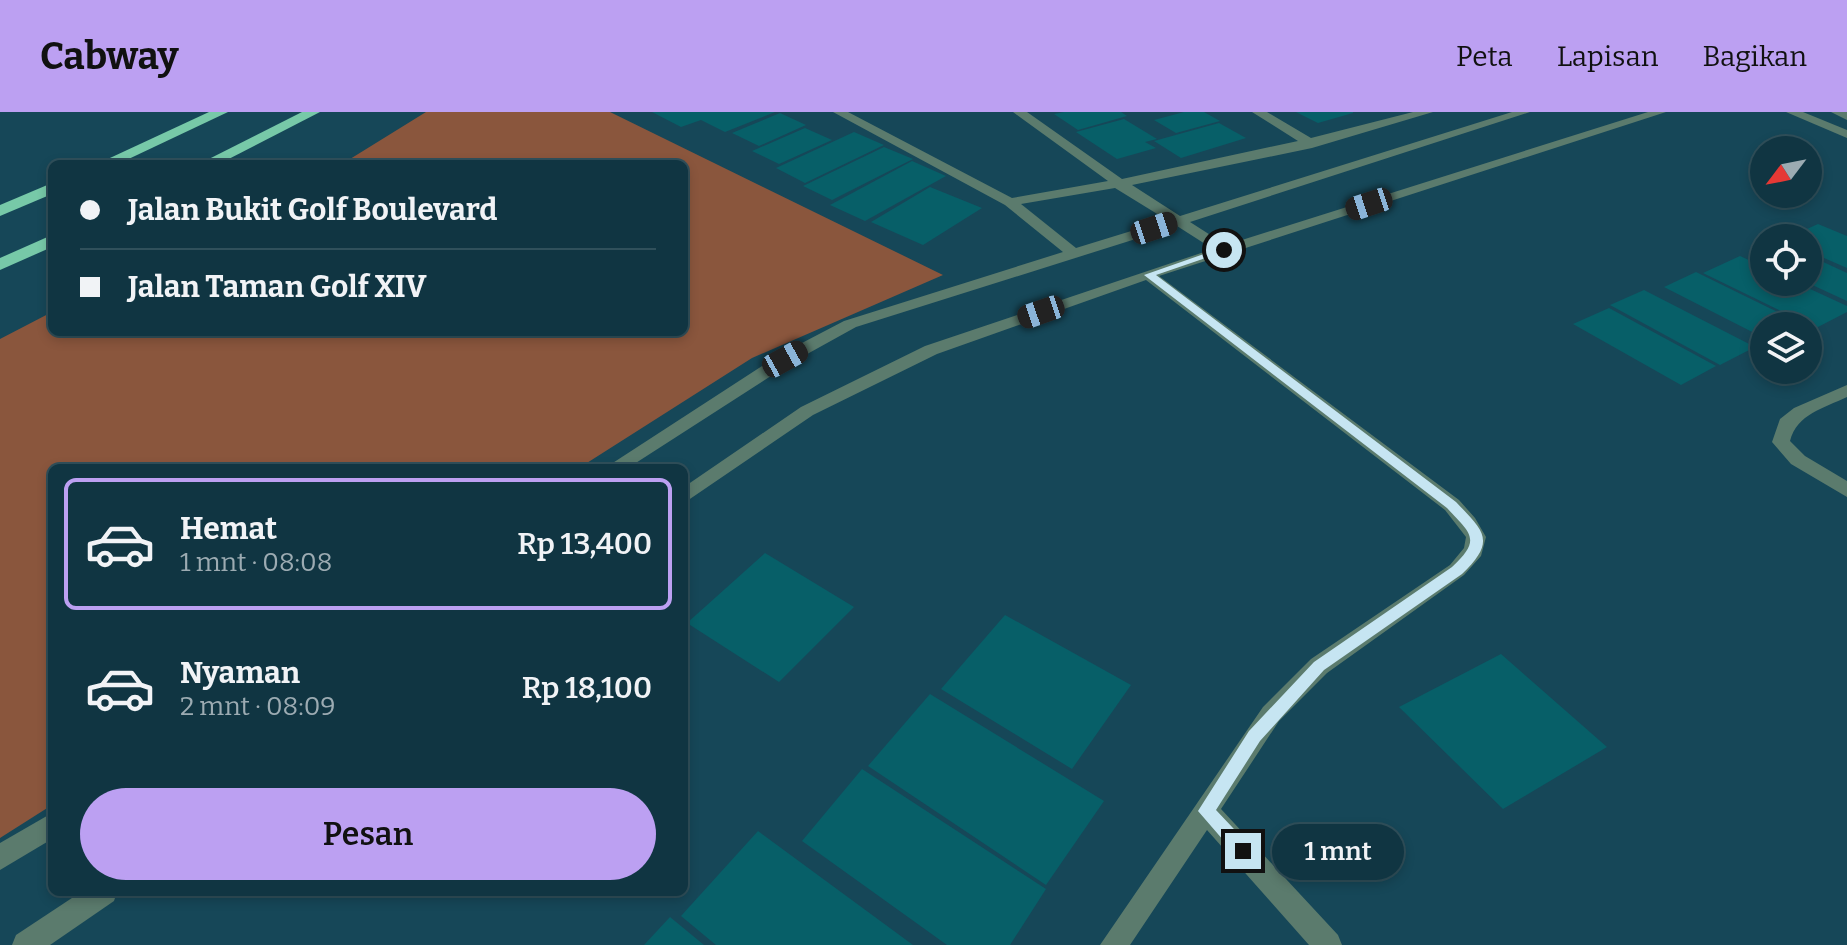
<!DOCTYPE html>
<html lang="id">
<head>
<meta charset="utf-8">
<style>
	body { margin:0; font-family:Bitter,serif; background:#193d49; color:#f1f3f6; height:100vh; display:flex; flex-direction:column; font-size:30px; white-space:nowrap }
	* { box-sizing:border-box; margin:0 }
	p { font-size:26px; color:#9cabb2 }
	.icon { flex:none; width:44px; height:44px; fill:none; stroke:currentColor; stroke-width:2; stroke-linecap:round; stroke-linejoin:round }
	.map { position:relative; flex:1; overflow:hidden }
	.drawer { position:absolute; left:48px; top:352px; width:640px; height:432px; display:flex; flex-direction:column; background:#103542; border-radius:12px; box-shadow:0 4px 12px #0003,0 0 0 2px #30505b }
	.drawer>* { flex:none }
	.hud { position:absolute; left:48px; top:48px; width:640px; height:176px; border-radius:12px; box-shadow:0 4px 12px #0003,0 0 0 2px #30505b; display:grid; align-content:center; height:176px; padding:0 32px; background:#103542 }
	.needle { width:52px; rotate:238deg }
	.buttons { position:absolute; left:1750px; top:24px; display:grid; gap:16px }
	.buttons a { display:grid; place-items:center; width:72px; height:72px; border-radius:50%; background:#103542; box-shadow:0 4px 12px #0003,0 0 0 2px #30505b; font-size:40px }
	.end { position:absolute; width:36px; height:36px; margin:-18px; border:10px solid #c6e5f2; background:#111; box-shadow:0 0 0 4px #111 }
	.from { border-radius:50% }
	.bubble { position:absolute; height:56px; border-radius:28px; background:#103542; box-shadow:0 4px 12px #0003,0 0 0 2px #30505b; font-size:26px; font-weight:600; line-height:56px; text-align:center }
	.car { position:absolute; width:24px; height:48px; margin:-24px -12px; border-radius:10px; box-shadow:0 0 6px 2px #0007; background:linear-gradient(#222 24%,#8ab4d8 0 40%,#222 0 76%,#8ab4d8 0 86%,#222 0) }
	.hud b { display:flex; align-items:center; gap:28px; height:76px; font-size:30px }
	.hud b+b { border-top:2px solid #30505b }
	.hud i { width:20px; height:20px; background:#f1f3f6 }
	ul { padding:14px 0 0; list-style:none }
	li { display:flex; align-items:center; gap:24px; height:132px; margin:0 16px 12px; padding:0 16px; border:4px solid transparent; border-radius:12px }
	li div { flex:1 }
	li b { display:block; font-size:30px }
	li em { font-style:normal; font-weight:600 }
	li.current { border-color:#bca0f2 }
	li>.icon { width:72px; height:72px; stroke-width:1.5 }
	.button { display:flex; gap:16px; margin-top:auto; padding:16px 32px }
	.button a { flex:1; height:92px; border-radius:48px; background:#bca0f2; color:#111; font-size:32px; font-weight:600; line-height:92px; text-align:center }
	header { display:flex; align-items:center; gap:48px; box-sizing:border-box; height:112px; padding:0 40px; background:#bca0f2; color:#111 }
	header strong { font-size:38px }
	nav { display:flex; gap:44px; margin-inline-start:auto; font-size:28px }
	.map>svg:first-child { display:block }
	.green { fill:#8a563d }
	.building { fill:#075f68 }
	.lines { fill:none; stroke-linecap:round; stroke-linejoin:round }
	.minor { fill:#5b7b6d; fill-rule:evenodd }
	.highway { fill:#77c9a8; fill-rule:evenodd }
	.route { fill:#c6e5f2 }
</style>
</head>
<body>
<header>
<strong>Cabway</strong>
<nav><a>Peta</a><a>Lapisan</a><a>Bagikan</a></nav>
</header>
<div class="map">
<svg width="1847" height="833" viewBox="0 0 1847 833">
	<rect width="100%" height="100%" fill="#164758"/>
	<path class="green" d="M426,0h184l333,163 -191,83 -173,110h-527v337l-52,33v-499l52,-27v20h632v-168h-342z"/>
	<g class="building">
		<path d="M652,0h123l-50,20 -24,-12 -20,7z"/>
		<path d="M1064,0h57l6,4 -49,14 -24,-16z"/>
		<path d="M1184,0h20l16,9 -44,12 -22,-13z"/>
		<path d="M1296,0h57v1l-35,10z"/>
		<path d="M780,1l26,12 -47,21 -27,-13z"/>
		<path d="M1124,7l33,20 -12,3 11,6 -39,11 -41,-27z"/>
		<path d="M1219,11l27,15 -65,20 -27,-17z"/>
		<path d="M805,16l27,12 -53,24 -27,-13z"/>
		<path d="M854,20l30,13 -79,38 -29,-15z"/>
		<path d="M884,35l29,12 -81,41 -29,-14z"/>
		<path d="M912,49l34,15 -81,45 -35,-16z"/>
		<path d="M930,75l52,21 -59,37 -52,-23z"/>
		<path d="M1818,112l29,12v32l-39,-17v-13h-21z"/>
		<path d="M1808,143l39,18v28l-39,-18z"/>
		<path d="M1740,144l24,11v15h31l52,24v6l-31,16 -113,-55z"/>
		<path d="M1696,160l110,54h-42v12l-100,-51z"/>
		<path d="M1644,178l111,57 -35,18 -110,-60z"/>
		<path d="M1609,196l107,58 -35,19 -108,-61z"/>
		<path d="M765,441l89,54 -75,75 -92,-59z"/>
		<path d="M1005,503l126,70 -59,84 -131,-80z"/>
		<path d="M1501,542l106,93 -104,62 -104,-102z"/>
		<path d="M930,582l174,107 -58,84 -178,-119z"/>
		<path d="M862,657l184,120 -36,56h-63l-145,-104z"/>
		<path d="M758,719l155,114h-197l-35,-29z"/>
		<path d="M670,805l34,28h-60z"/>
	</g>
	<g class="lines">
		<g class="minor">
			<path d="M833,0h15l164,86 96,-17 -95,-69h14l95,67 176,-38 -46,-29h15l44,26 102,-26h20l-121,36 -180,37 48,31 332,-104h18l-340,110 36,23 422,-133h18l-507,164 300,224 16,18 11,19 -5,19 -17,19 -137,98 -48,48 -58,88 117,126 4,10h-33l-102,-115 -77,115h-30l163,-238 48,-48 139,-94 14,-17 2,-11 -21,-27 -299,-230 -209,74 -124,61 -129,88v-16l117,-80 124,-61 288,-97 -36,-23 -321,101 -65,36 -163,105h-23l174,-113 65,-34 219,-69 -58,-47zM1115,76l52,32 -91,28 -55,-44z"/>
			<path d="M1786,0h17l44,18v8z"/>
			<path d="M1831,0h16v8z"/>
			<path d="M1847,273v12c-23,11 -50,17 -57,44l15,15 42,25v16l-56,-33 -19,-22 8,-23 14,-11z"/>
			<path d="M52,701v26l-52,31v-27z"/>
			<path d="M81,780h36l-3,9 -64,44h-38l4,-10z"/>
		</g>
		<g class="highway">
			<path d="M209,0h19l-110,52h-21z"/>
			<path d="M302,0h18l-101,52h-20z"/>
			<path d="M52,71v11l-52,22v-11z"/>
			<path d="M52,123v12l-52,23v-12z"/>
		</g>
	</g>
	<path class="route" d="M1221,136l8,2 -73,25 300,227c29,30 40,39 6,72l-138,96 -64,71 -44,69 33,35 3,6 -3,5 -6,3 -6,-3 -39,-45 51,-80 65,-69 138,-95c30,-28 19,-33 -5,-59l-303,-233z"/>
</svg>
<div class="buttons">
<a><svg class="needle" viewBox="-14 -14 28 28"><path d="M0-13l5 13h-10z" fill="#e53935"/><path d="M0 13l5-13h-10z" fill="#9cabb2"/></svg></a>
<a><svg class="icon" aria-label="locate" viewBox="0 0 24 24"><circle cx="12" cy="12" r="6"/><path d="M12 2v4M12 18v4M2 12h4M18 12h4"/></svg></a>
<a><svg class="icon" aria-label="layers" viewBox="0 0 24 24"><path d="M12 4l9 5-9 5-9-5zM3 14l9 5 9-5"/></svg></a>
</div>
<i class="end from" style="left:1224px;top:138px"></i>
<i class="end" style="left:1243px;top:739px"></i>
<div class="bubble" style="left:1272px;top:712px;width:132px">1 mnt</div>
<i class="car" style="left:1369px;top:92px;rotate:252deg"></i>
<i class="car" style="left:1154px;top:116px;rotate:72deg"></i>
<i class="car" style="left:1041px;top:200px;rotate:251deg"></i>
<i class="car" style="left:785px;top:247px;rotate:61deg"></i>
<div class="hud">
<b><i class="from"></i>Jalan Bukit Golf Boulevard</b>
<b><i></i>Jalan Taman Golf XIV</b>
</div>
<section class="drawer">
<ul>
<li class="current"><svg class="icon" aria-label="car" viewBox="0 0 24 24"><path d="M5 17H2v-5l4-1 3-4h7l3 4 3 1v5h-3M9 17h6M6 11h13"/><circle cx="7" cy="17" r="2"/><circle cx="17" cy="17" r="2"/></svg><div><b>Hemat</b><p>1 mnt · 08:08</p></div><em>Rp 13,400</em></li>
<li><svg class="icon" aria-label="car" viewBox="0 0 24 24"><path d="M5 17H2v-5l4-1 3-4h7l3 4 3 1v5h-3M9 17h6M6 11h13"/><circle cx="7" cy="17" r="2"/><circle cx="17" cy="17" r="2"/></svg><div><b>Nyaman</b><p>2 mnt · 08:09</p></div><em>Rp 18,100</em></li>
</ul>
<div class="button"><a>Pesan</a></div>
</section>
</div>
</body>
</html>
